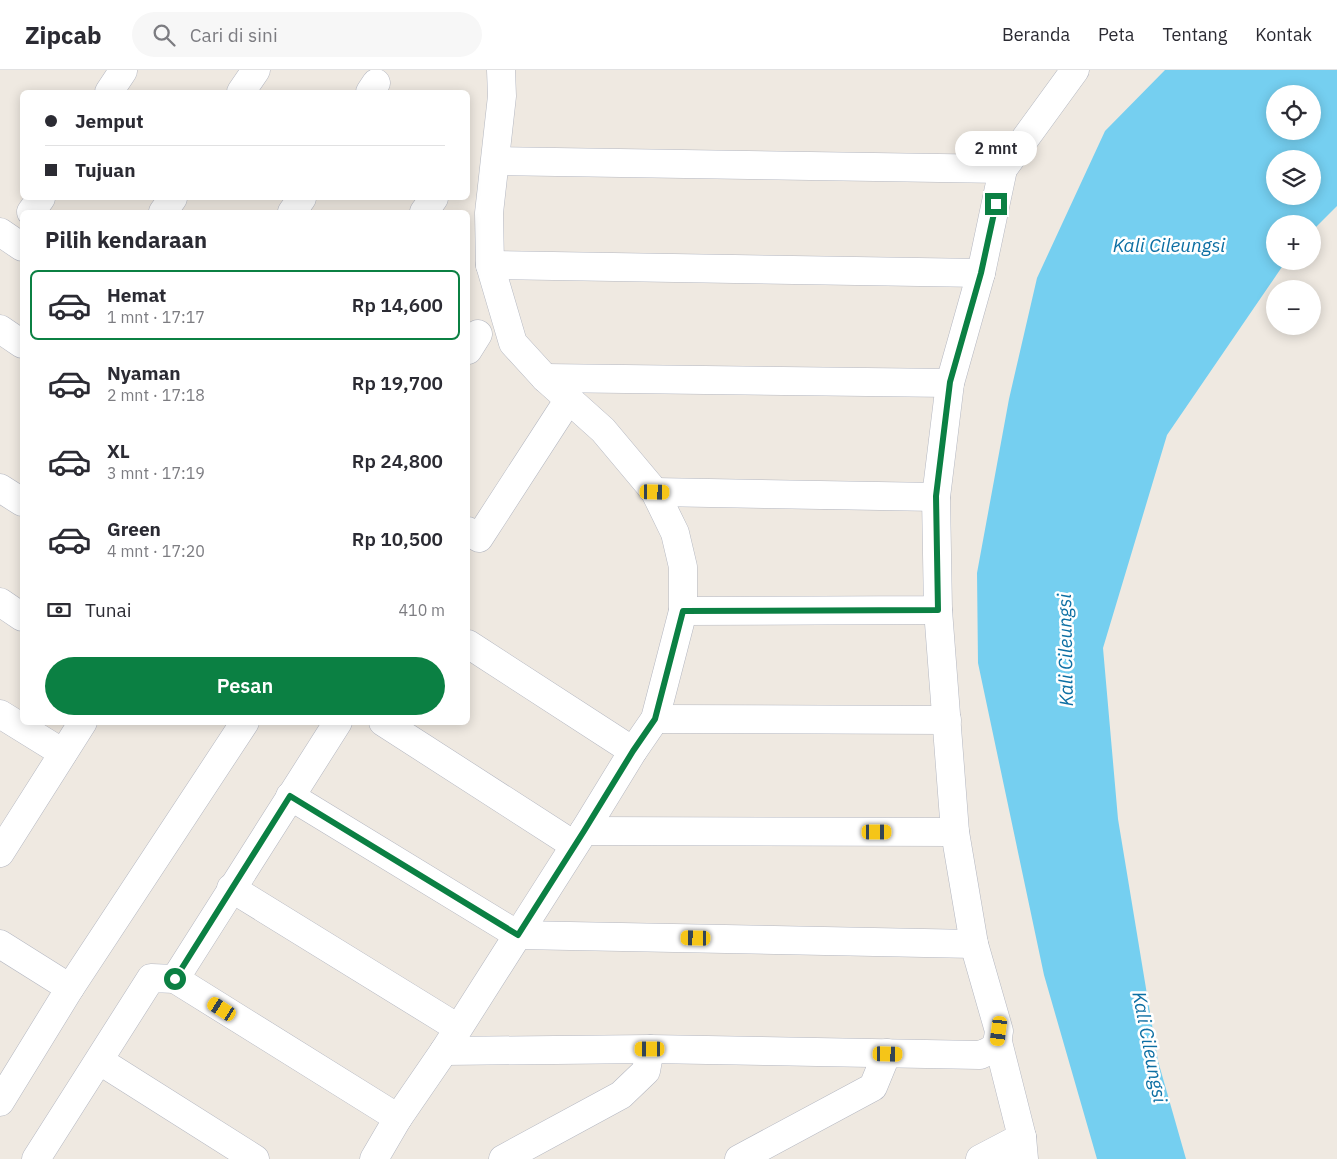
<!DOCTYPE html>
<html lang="id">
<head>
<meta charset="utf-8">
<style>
	body { margin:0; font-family:"IBM Plex Sans",sans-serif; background:#f7f7f7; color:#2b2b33; height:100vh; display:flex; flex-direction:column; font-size:19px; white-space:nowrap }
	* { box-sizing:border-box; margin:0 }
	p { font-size:16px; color:#7c7c81 }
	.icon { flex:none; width:28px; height:28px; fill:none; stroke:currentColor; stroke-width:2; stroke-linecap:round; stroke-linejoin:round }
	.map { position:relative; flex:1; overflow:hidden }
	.details { position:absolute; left:20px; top:140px; width:450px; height:515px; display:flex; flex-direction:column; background:#fff; border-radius:8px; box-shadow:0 2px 12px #0003 }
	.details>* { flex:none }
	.banner { position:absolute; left:20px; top:20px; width:450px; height:110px; border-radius:8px; box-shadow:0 2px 12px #0003; display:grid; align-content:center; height:110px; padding:0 25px; background:#fff }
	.buttons { position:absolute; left:1266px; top:15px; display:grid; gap:10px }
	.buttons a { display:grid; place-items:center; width:55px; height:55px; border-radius:50%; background:#fff; box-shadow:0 2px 12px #0003; font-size:25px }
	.end { position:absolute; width:22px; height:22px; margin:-11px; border:6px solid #0b8043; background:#fff; box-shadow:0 0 0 2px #fff }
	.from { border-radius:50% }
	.bubble { position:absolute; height:35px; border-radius:18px; background:#fff; box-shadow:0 2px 12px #0003; font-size:16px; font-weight:600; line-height:35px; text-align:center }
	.car { position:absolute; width:15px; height:30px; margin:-15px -8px; border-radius:6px; box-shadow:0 0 4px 1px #0007; background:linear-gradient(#f5c518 24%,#345 0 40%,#f5c518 0 76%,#345 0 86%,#f5c518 0) }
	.banner b { display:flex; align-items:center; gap:18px; height:48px; font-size:19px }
	.banner b+b { border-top:1px solid #e1e1e2 }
	.banner i { width:12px; height:12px; background:#2b2b33 }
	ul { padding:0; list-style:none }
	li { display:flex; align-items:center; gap:15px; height:70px; margin:0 10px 8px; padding:0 15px; border:2px solid transparent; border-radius:8px }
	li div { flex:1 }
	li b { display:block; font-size:19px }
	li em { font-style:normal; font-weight:600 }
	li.current { border-color:#0b8043 }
	li>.icon { width:45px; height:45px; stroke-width:1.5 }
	h2 { padding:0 25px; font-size:22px; line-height:60px }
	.pay { display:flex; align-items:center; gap:12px; height:55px; padding:0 25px; font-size:19px }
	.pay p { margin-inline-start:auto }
	.primary-button { display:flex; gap:10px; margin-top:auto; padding:10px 25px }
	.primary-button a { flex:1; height:58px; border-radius:30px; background:#0b8043; color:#fff; font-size:20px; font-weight:600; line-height:58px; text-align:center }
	header { display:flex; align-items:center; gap:30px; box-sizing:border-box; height:70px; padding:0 25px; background:#fff; border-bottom:1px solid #e1e1e2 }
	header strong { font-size:24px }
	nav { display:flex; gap:28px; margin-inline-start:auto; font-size:18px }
	.search { width:350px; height:45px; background:#f7f7f7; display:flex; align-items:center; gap:12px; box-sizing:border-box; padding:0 18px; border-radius:28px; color:#7c7c81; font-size:19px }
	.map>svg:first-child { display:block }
	.water { fill:#75cff0; fill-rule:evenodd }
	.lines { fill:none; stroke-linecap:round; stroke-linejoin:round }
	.minor-casing { stroke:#b4b7c1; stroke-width:29 }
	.minor { stroke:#fff; stroke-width:28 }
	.route { stroke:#0b8043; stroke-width:6 }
	.labels { text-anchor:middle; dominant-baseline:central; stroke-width:5; stroke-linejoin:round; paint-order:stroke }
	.water-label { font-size:19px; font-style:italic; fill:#0d6fa3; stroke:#fff }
</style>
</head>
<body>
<header>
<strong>Zipcab</strong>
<div class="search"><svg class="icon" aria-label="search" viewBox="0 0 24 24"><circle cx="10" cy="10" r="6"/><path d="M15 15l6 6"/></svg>Cari di sini</div>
<nav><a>Beranda</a><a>Peta</a><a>Tentang</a><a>Kontak</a></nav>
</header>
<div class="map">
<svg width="1337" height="1089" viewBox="0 0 1337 1089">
	<rect width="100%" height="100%" fill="#efe9e1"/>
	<path class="water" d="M1165,0h172v136l-24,24 -1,-6h-37v37h11l-119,174 -64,213 15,171 40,242 28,98h-89l-53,-184 -66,-312 -1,-90 32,-174 28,-121 68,-147zM1275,24h37v37h-37zM1275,89h37v37h-37z"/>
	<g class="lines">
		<defs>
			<g id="minor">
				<path d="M501,0l1,26 -13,117 1,52 23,78 32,35 58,52 52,62 20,41 8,34v44"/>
				<path d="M109,22l14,-21"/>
				<path d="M241,22l15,-22"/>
				<path d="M370,22l6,-9"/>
				<path d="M496,91l507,8"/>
				<path d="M31,142l10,-14"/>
				<path d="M163,142l10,-14"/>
				<path d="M292,142l10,-14"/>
				<path d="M424,142l10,-14"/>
				<path d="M0,162l22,15"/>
				<path d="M490,195l491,8"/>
				<path d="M0,259l22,15"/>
				<path d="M468,280l10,-16"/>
				<path d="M545,308l405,5"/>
				<path d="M0,418l22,14"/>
				<path d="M655,422l281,5"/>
				<path d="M468,461l11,7 90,-139"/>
				<path d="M0,532l22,15"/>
				<path d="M468,574l165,107"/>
				<path d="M0,644l63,39"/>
				<path d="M655,649l292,1"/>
				<path d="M383,652l191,123"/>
				<path d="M290,726l228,139 456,9"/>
				<path d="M584,761l371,1"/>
				<path d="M0,783l83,-131"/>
				<path d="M231,818l227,140"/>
				<path d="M0,874l70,44"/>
				<path d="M175,909l223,139"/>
				<path d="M998,972l24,95 2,22"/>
				<path d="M444,981l206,-2 330,6c15,-6 17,-8 19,-24l-25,-87 -19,-112 -17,-222"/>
				<path d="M100,991l155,98"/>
				<path d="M0,1032l70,-114 175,-266"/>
				<path d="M36,1089l115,-181 24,1 163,-257"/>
				<path d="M374,1089l24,-41 46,-67 140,-220 49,-80 22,-32 28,-108 255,-1 -2,-113 14,-114 31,-110 22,-104 72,-99"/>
				<path d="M503,1089l118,-64 25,-24 4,-22"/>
				<path d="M739,1089l134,-72 14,-34"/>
				<path d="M980,1089l42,-22"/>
			</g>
		</defs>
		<use href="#minor" class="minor-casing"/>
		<use href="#minor" class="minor"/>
	</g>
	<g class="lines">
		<path class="route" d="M175,909l115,-183 228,139 66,-104 49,-80 22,-32 28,-108 255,-1 -2,-114 14,-114 31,-109 15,-69"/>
	</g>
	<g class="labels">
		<g class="water-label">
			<text x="1169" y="175">Kali Cileungsi</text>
			<text transform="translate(1065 580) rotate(-91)">Kali Cileungsi</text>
			<text transform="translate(1150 977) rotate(79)">Kali Cileungsi</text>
		</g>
	</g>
</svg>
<div class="buttons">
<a><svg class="icon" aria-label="locate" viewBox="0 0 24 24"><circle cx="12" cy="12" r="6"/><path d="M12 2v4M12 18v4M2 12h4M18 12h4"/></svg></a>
<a><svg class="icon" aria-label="layers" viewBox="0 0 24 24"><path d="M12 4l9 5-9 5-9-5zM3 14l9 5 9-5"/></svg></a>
<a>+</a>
<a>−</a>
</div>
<i class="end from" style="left:175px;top:909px"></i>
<i class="end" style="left:996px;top:134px"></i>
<div class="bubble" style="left:955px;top:61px;width:82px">2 mnt</div>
<i class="car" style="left:655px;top:422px;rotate:91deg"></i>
<i class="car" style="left:877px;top:762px;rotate:90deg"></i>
<i class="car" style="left:696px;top:868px;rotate:271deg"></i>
<i class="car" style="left:222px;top:939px;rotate:302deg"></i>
<i class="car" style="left:999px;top:961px;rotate:187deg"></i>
<i class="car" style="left:650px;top:979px;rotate:270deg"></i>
<i class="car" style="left:888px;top:984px;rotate:91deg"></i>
<div class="banner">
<b><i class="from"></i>Jemput</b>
<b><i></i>Tujuan</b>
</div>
<section class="details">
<h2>Pilih kendaraan</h2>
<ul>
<li class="current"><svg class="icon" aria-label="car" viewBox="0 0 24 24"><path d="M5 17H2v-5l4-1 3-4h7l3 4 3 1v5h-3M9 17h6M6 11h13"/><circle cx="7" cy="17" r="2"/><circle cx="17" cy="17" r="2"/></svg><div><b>Hemat</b><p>1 mnt · 17:17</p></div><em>Rp 14,600</em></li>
<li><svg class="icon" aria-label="car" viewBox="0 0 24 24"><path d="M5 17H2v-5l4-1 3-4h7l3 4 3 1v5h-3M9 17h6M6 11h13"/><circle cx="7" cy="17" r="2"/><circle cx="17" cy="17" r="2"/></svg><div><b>Nyaman</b><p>2 mnt · 17:18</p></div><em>Rp 19,700</em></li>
<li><svg class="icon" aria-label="car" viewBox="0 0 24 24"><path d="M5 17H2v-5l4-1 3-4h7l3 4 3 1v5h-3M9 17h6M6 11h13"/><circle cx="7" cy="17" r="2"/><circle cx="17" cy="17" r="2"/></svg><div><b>XL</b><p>3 mnt · 17:19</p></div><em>Rp 24,800</em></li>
<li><svg class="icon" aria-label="car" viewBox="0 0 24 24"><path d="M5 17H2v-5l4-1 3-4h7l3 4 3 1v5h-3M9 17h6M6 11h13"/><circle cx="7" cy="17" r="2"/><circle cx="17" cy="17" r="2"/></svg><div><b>Green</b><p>4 mnt · 17:20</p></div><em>Rp 10,500</em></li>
</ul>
<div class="pay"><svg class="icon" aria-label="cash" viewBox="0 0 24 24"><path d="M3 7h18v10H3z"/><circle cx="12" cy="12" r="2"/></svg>Tunai<p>410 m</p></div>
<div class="primary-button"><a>Pesan</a></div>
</section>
</div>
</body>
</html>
